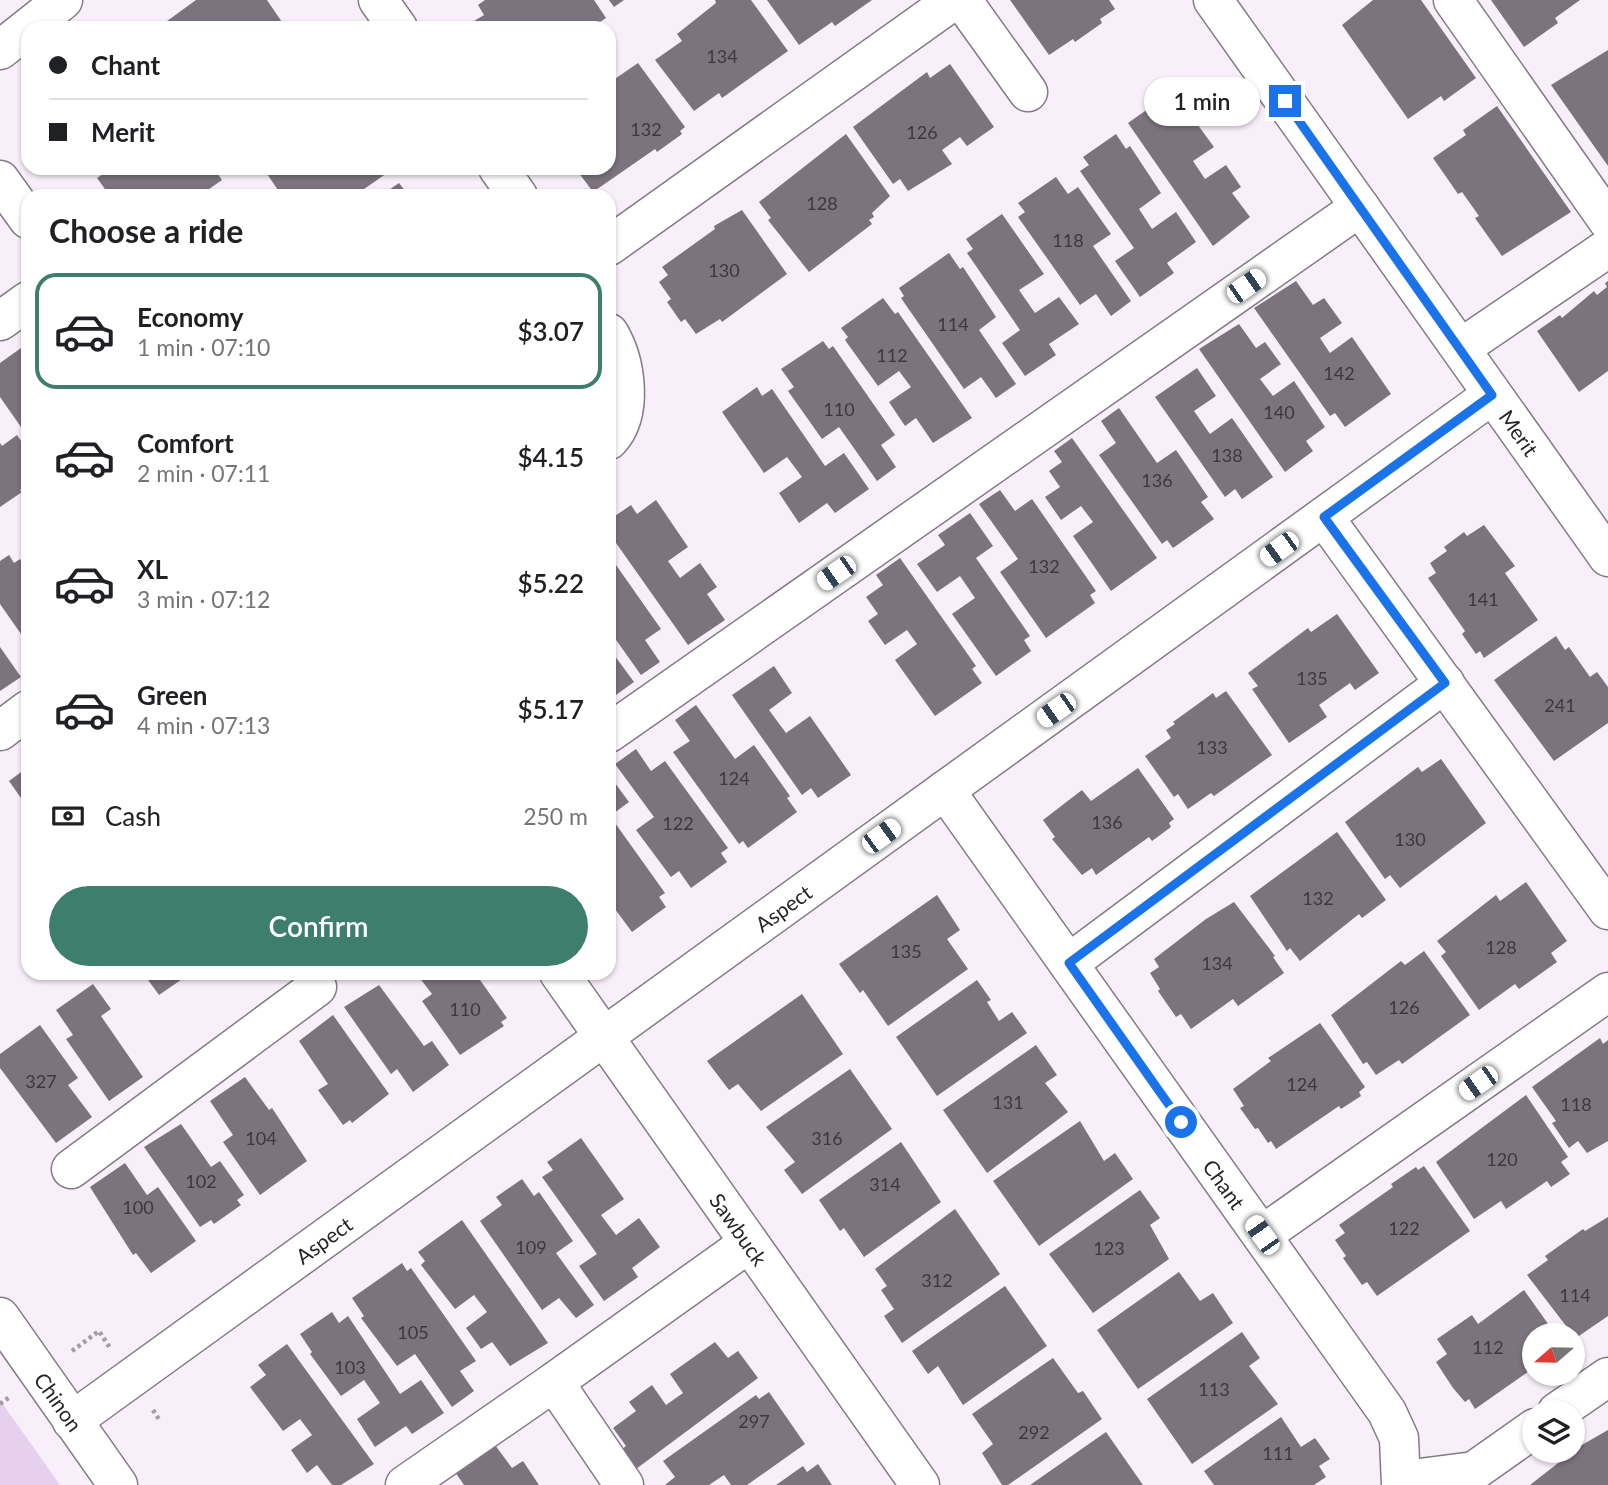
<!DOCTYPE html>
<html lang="en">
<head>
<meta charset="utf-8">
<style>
	body { margin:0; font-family:Lato,sans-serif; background:#f2f2f2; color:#202124; height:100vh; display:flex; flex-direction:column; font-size:26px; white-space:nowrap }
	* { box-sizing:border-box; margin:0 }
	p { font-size:23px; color:#757577 }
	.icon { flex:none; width:38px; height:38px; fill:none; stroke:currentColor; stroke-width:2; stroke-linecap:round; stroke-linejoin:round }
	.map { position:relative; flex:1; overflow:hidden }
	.sheet { position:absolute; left:21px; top:189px; width:595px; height:791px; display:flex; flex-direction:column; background:#fff; border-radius:21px; box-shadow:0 2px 5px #0004 }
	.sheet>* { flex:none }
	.banner { position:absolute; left:21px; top:21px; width:595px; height:154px; border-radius:21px; box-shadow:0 2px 5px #0004; display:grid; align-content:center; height:154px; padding:0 28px; background:#fff }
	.needle { width:46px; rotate:250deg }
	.buttons { position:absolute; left:1522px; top:1323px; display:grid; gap:14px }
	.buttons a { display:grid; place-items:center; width:63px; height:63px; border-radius:50%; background:#fff; box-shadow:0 2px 5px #0004; font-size:35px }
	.end { position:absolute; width:32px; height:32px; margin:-16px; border:9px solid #1a73e8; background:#fff; box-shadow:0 0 0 4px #fff }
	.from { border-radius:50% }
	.bubble { position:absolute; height:49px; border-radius:24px; background:#fff; box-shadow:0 2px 5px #0004; font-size:23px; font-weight:600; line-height:49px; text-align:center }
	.car { position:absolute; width:21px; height:42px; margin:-21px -10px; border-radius:9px; box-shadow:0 0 5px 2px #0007; background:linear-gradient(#fff 24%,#345 0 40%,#fff 0 76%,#345 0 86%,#fff 0) }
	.banner b { display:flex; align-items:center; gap:24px; height:66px; font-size:26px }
	.banner b+b { border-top:2px solid #e0e0e0 }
	.banner i { width:18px; height:18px; background:#202124 }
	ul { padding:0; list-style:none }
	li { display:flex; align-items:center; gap:21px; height:116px; margin:0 14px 10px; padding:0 14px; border:4px solid transparent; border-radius:21px }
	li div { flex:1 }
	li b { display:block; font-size:26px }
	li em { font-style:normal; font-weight:600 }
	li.active { border-color:#3e7e6d }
	li>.icon { width:63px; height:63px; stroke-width:1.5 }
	h2 { padding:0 28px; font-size:32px; line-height:84px }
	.pay { display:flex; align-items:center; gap:18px; height:77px; padding:0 28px; font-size:26px }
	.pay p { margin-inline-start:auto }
	.action { display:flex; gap:14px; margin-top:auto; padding:14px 28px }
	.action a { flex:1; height:80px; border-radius:42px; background:#3e7e6d; color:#fff; font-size:28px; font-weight:600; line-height:80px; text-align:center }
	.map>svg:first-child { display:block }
	.green { fill:#e7d0ed }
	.building { fill:#7b737e }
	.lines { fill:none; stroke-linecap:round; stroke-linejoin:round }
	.minor-casing { stroke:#837b85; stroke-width:41 }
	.path { stroke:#a49da6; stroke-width:4.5; stroke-dasharray:3.5 3.5; stroke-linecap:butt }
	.minor { stroke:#fff; stroke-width:38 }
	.route { stroke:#1a73e8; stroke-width:9 }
	.labels { text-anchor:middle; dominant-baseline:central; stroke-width:5; stroke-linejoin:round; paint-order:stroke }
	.number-label { font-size:18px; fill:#3d383e }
	.street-label { font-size:21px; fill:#282529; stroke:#fff }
</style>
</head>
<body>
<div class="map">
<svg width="1608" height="1485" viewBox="0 0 1608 1485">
	<rect width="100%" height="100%" fill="#f9effb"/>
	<path class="green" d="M0,1400l60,85h-60z"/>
	<g class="building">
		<path d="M196,0h71l19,28h-120l-3,-4z"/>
		<path d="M485,0h109l12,18 -15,10h-112l-5,-7 10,-6 -6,-10z"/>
		<path d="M609,0h15l-10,7z"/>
		<path d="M715,0h36l37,51 -66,47 -3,-5 -25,18 -39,-51 27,-19 -5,-7 39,-31z"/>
		<path d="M767,0h105l-37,26 -3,-4 -33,23z"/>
		<path d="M1010,0h99l6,9 -15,10 2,4 -27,19 -2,-3 -24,16z"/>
		<path d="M1373,0h48l55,78 -32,23 -3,-5 -33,23 -66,-94z"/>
		<path d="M1491,0h89l-25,18 3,5 -34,24z"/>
		<path d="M1608,50v116l-57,-81z"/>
		<path d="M638,63l47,64 -5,4 2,3 -25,18 -2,-3 -62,43 -17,-23 -3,3 -4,-4h40v-85z"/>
		<path d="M950,64l44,63 -27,19 -7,-9 -18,13 10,14 -44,27 -8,-12 -7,5 -40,-57 74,-55 3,6z"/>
		<path d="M1181,102l33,45 -21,14 12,18 21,-14 15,22 -9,6 18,24 -37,29 -85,-123 27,-19 7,11z"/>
		<path d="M1497,106l74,106 -69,44 -27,-38 4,-2 -17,-24 -4,2 -25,-36 33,-23 -3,-5z"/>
		<path d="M846,134l44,62 -18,17 2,4 -5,3 3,4 -63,48 -41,-52 3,-2 -12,-16z"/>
		<path d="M1116,134l10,15 4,-3 31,47 -22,16 13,20 24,-17 20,30 -29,21 7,10 -34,24 -25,-36 19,-13 -54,-77 9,-6 -6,-8z"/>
		<path d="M112,168h102l8,12 -23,16h-89l-13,-18z"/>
		<path d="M263,168h124l3,3 -36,25h-72z"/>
		<path d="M1056,177l12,17 10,-7 33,47 -18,12 38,55 -20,15 -15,-22 -16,11 -62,-88 7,-5 -7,-9z"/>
		<path d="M399,183l10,13h-29z"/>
		<path d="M231,189l5,7h-15z"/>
		<path d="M742,210l45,64 -65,48 -2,-3 -24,15 -11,-15 -4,3 -14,-20 4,-3 -12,-17 9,-7 -6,-8 53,-38 -1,-3z"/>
		<path d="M1002,214l42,60 -25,16 16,23 24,-16 20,27 -30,20 7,11 -31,21 -23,-33 18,-13 -53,-77 6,-4 -7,-10z"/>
		<path d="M949,253l11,16 3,-2 33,50 -17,13 37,54 -20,14 -15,-21 -17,12 -63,-91 3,-2 -5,-8z"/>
		<path d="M1296,281l17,24 11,-7 18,25 -22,15 10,15 22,-16 39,57 -46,33 -10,-14 -5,3 -76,-108z"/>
		<path d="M1608,281v90l-29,21 -42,-61 23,-16 2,3 32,-27 3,4 10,-8 -2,-4z"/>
		<path d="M883,298l12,16 3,-2 74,106 -39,25 -17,-25 -11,8 -16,-24 22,-15 -12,-16 -21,15 -33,-46 3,-3 -7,-9z"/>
		<path d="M1239,324l17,24 9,-6 16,22 -21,15 13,17 21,-15 31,46 -19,14 7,10 -28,21 -86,-123z"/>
		<path d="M823,341l6,8 4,-3 62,89 -14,10 15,22 -19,14 -38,-54 -17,12 -34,-48 6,-4 -13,-18z"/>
		<path d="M28,343v94l-28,-40v-34z"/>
		<path d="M1197,368l19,28 -22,15 16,23 22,-16 41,59 -31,22 -7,-10 -10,8 -70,-100z"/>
		<path d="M757,387l5,9 10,-7 53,77 19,-13 25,36 -34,24 -8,-10 -28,20 -20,-30 23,-16 -15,-20 -23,16 -42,-61z"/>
		<path d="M1119,408l38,55 19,-13 32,47 -7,5 13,17 -41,29 -6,-8 -5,4 -63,-89 17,-12 -15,-22z"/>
		<path d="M17,435l11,16v33l-8,6 2,2 -22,15v-64l2,3z"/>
		<path d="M1072,438l85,120 -46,33 -38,-55 20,-14 -12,-16 -20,14 -16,-23 15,-10 -11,-16 13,-9 -8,-11z"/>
		<path d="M1000,490l15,21 17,-12 64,92 -6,4 5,8 -49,35 -46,-66 18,-13 -39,-55z"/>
		<path d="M656,500l32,47 -20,14 12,17 20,-15 17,24 -10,7 18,26 -37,25 -79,-112v-13l22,-15 6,9z"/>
		<path d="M970,513l23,33 -17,12 54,78 -6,4 7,11 -35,25 -44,-62 23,-16 -15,-22 -23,16 -20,-28 28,-19 -7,-10z"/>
		<path d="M1484,525l31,41 -10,7 33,47 -54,38 -4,-7 -4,3 -14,-20 3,-3 -37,-53 8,-5 -6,-10 17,-12 -3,-4 20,-15 3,4z"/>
		<path d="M9,555l5,8 6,-4 8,12v73l-28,-40v-43z"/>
		<path d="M609,555l52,74 -16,11 15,22 -19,13 -32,-45z"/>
		<path d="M900,558l76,108 -4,3 10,14 -47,33 -40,-56 22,-16 -10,-14 -22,15 -17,-24 10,-7 -12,-17 17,-12 -7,-10z"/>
		<path d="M1337,614l42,59 -24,17 -5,-7 -31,22 8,12 -38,26 -37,-54 6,-3 -10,-13 60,-45 3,4z"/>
		<path d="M1556,636l9,14 4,-3 21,30 7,-5 11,15v36l-54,38 -60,-81z"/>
		<path d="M0,647l21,30 -21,14z"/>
		<path d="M609,648l25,34 -25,18z"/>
		<path d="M774,666l18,27 -23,17 17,23 24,-17 41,59 -33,23 -7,-10 -9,7 -70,-100z"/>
		<path d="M1226,691l46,64 -58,41 -3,-3 -23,16 -10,-15 -4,3 -29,-41 26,-18 -5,-8 9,-6 -2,-2 40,-29 3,5z"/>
		<path d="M696,705l39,54 19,-14 36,51 -3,2 10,14 -49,36 -5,-7 -4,3 -66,-92 17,-11 -15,-21z"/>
		<path d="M636,749l15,22 14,-10 63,87 -7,5 6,9 -36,26 -12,-17 -8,6 -35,-47 18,-13 -39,-53z"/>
		<path d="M1441,759l45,64 -86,65 -10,-13 -5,4 -40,-57 73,-55 4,5z"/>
		<path d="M28,767v41l-19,-27z"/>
		<path d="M1138,768l36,51 -5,4 2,4 -19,14 -3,-4 -53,38 -4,-7 -10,7 -30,-36 3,-2 -12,-17 39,-30 9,11z"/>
		<path d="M609,775l20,27 -19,14 55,77 -6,4 7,10 -34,25 -23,-31z"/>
		<path d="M1337,832l49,68 -24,18 -3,-4 -59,47 -10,-13 -3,3 -37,-55z"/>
		<path d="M1526,882l41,59 -16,12 6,9 -38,27 -4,-5 -36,26 -38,-54 5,-4 -9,-11 59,-46 4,6z"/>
		<path d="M937,895l23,35 -13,9 21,30 -80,57 -25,-36 -3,3 -21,-29z"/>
		<path d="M1234,902l41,54 -2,1 11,16 -46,33 -5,-7 -42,30 -10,-15 -5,3 -18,-26 2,-2 -10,-16 9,-6 -5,-8 52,-40z"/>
		<path d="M1424,951l46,64 -68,49 -3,-4 -23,15 -9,-13 -4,2 -32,-49 70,-54 4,4z"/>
		<path d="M143,973h48l-32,22z"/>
		<path d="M416,973h59l32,45 -6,4 3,4 -44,29 -38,-54 10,-7z"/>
		<path d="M977,980l14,20 -4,2 12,19 13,-9 15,21 -90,63 -41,-59z"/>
		<path d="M93,984l18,25 -10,7 42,61 -34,24 -43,-62 7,-4 -17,-25z"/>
		<path d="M379,985l45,61 8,-5 17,24 -36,27 -16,-23 -6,5 -47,-67z"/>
		<path d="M802,994l41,60 -82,57 -23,-27 -9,6 -22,-29z"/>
		<path d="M333,1015l56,79 -37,29 -2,-3 -7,5 -25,-35 10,-6 -29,-43z"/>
		<path d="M1320,1023l45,64 -6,5 2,4 -20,13 -2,-3 -63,43 -5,-8 -3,2 -10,-15 -3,1 -15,-21 4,-2 -11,-17 38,-28 -3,-3z"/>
		<path d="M40,1025l38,53 -10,7 24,32 -36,26 -56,-75v-14z"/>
		<path d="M1600,1038l3,6 5,-4v101l-21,12 -9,-12 -9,7 -17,-25 4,-2 -24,-34z"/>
		<path d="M1036,1045l21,30 -12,8 23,29 -81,61 -44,-63z"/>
		<path d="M850,1069l42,60 -90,65 -18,-24 11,-8 -29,-35z"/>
		<path d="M245,1077l24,33 3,-2 35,53 -47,34 -37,-53 10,-7 -23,-34z"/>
		<path d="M1526,1095l42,62 -7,5 9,12 -19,13 -4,-6 -41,28 -5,-8 -27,18 -38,-57z"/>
		<path d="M1080,1121l24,40 11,-8 18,26 -94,67 -46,-65z"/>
		<path d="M181,1124l30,43 9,-6 24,34 -7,5 4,5 -27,19 -3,-4 -11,7 -56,-80z"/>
		<path d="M581,1138l43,61 -23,16 15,20 23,-17 21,29 -28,21 6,9 -34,24 -25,-35 18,-12 -55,-77 11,-7 -6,-8z"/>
		<path d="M901,1142l40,60 -77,55 -20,-29 -4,3 -21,-31z"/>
		<path d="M125,1163l22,32 11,-8 38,54 -45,32 -15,-20 -3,2 -43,-68z"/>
		<path d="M1424,1166l46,65 -93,65 -10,-14 -5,3 -19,-27 3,-2 -11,-16 10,-7 -6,-8 54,-38 -2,-3 25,-17 2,3z"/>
		<path d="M522,1179l12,17 5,-4 34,49 -17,12 38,52 -18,13 -17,-20 -17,12 -62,-89 22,-16 -6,-8z"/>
		<path d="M1140,1190l20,28 -10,7 19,34 -76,54 -44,-59z"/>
		<path d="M955,1209l45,65 -98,69 -18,-27 10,-7 -13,-19 6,-4 -12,-17z"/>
		<path d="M1608,1217v99l-35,24v-5l-46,-60 21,-15 -3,-4 38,-27 2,2z"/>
		<path d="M462,1220l86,123 -38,23 -18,-24 -11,7 -15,-21 21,-16 -13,-17 -19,14 -34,-44 4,-4 -7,-9z"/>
		<path d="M402,1263l5,8 4,-3 65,93 -16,10 14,20 -22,16 -37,-53 -18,12 -36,-48 3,-2 -12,-18z"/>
		<path d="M1179,1272l21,29 13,-8 20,30 -95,66 -41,-59z"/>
		<path d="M1005,1286l42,60 -84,59 -25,-39 -10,8 -16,-23z"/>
		<path d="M1524,1290l32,45h-21v32l-60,42 -6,-10 -4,3 -12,-14 -17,-26 11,-8 -10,-15 35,-24 6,9z"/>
		<path d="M332,1312l7,11 9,-7 52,78 21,-14 23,33 -32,21 -6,-8 -31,21 -18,-28 23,-16 -16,-23 -23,16 -31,-42 2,-2 -12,-18z"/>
		<path d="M1242,1332l18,26 -11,8 29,38 -86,60 -45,-65z"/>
		<path d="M715,1342l13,16 10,-7 20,27 -122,91 -14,-20 4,-3 -13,-18 23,-17 -7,-9 23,-17 14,20 17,-12 -13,-19z"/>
		<path d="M287,1344l87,120 -33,21h-9l-15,-20 -10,8 -16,-23 21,-15 -12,-16 -17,12 -33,-44 16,-12 -8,-10z"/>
		<path d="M1053,1358l25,35 5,-2 19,28 -94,66h-6l-20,-32 11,-9 -21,-30z"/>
		<path d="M769,1392l36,52 -58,41h-16l-7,-10 -15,10h-44l10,-8 -12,-16 93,-66 3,4z"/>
		<path d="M1281,1417l20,30 14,-9 15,21 -11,7 7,11 -12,8h-100l-10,-14z"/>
		<path d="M1608,1430v55h-78l50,-39z"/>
		<path d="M1106,1432l37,53h-113z"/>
		<path d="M492,1441l20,27 11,-7 16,24h-75l-11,-16z"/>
		<path d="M818,1464l14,21h-56l27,-19 4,6z"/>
	</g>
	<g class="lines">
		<defs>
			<g id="minor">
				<path d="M378,0l20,28"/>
				<path d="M962,0l66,92"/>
				<path id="s1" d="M1213,0l395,557"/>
				<path d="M1453,0l155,221"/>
				<path d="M0,50l63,-50"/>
				<path d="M498,168l20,28"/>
				<path d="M0,180l28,39"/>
				<path d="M609,246l345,-246"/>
				<path d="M0,321l28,-20"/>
				<path d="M609,333c17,28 25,81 0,107"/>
				<path d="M1461,348l147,-100"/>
				<path d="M1324,517l284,393"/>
				<path d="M0,731l28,-21"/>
				<path d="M609,733l751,-526"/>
				<path id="s2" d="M945,790l442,622 12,26 2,47"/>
				<path d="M1069,963l376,-280"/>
				<path id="s3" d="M559,973l361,512"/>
				<path d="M71,1169l246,-182"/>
				<path d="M1262,1235l346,-243"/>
				<path id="s4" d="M0,1317l118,168"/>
				<path d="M1557,1412l51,-35"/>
				<path id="s5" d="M72,1421l1420,-1026"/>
				<path d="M1404,1480l70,-9 61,-43"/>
				<path d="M405,1485l149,-103"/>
				<path d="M624,1485l-70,-103 195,-139"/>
			</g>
		</defs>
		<use href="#minor" class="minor-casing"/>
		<g class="path">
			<path d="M72,1351l27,-20 11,17"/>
			<path d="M0,1404l11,-8"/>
			<path d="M153,1410l7,11"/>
		</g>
		<use href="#minor" class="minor"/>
	</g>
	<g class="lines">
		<path class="route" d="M1181,1122l-112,-159 376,-280 -121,-166 168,-122 -207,-294"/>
	</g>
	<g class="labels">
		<g class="number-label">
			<text x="722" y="56">134</text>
			<text x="646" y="129">132</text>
			<text x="922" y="132">126</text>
			<text x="822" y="203">128</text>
			<text x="1068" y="240">118</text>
			<text x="724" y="270">130</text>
			<text x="953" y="324">114</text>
			<text x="892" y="355">112</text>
			<text x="1339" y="373">142</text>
			<text x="839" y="409">110</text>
			<text x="1279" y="412">140</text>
			<text x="1227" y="455">138</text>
			<text x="1157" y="480">136</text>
			<text x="1044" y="566">132</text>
			<text x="1483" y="599">141</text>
			<text x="1312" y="678">135</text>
			<text x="1560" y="705">241</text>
			<text x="1212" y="747">133</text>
			<text x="734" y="778">124</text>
			<text x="1107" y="822">136</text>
			<text x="678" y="823">122</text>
			<text x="1410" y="839">130</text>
			<text x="1318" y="898">132</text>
			<text x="1501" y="947">128</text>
			<text x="906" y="951">135</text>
			<text x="1217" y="963">134</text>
			<text x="1404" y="1007">126</text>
			<text x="465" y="1009">110</text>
			<text x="41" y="1081">327</text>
			<text x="1302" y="1084">124</text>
			<text x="1008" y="1102">131</text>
			<text x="1576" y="1104">118</text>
			<text x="261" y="1138">104</text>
			<text x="827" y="1138">316</text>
			<text x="1502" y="1159">120</text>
			<text x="201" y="1181">102</text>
			<text x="885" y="1184">314</text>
			<text x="138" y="1207">100</text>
			<text x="1404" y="1228">122</text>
			<text x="531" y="1247">109</text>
			<text x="1109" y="1248">123</text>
			<text x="937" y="1280">312</text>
			<text x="1575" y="1295">114</text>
			<text x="413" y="1332">105</text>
			<text x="1488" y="1347">112</text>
			<text x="350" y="1367">103</text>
			<text x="1214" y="1389">113</text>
			<text x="754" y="1421">297</text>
			<text x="1034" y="1432">292</text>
			<text x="1278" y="1453">111</text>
		</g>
		<g class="street-label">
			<text stroke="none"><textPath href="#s1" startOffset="530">Merit</textPath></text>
			<text stroke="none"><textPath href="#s5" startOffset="877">Aspect</textPath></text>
			<text stroke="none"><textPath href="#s2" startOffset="483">Chant</textPath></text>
			<text stroke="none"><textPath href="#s3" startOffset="313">Sawbuck</textPath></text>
			<text stroke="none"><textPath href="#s5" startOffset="310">Aspect</textPath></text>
			<text stroke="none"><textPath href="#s4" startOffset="103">Chinon</textPath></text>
		</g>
	</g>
</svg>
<div class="buttons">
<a><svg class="needle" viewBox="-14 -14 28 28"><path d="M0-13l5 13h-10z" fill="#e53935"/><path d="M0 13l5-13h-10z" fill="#757577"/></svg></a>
<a><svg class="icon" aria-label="layers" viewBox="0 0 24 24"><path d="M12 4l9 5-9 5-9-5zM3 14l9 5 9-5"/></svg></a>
</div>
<i class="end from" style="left:1181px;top:1122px"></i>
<i class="end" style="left:1285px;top:101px"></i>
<div class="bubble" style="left:1144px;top:77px;width:116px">1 min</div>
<i class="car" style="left:1246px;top:286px;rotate:55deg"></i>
<i class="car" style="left:1279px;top:549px;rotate:234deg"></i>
<i class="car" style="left:836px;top:573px;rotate:235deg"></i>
<i class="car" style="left:1056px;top:710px;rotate:235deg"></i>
<i class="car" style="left:881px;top:836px;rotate:54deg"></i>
<i class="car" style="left:1478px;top:1083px;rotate:235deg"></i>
<i class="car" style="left:1262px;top:1235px;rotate:325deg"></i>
<div class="banner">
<b><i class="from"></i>Chant</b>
<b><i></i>Merit</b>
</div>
<section class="sheet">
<h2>Choose a ride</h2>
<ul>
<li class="active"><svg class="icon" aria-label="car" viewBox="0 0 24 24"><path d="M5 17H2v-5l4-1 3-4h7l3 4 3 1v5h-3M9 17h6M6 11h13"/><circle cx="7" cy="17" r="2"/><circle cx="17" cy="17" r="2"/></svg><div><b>Economy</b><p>1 min · 07:10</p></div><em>$3.07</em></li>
<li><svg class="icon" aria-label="car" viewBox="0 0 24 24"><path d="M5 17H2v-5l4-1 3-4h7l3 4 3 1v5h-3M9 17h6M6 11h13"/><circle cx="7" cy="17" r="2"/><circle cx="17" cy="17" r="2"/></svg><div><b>Comfort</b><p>2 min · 07:11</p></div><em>$4.15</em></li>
<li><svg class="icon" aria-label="car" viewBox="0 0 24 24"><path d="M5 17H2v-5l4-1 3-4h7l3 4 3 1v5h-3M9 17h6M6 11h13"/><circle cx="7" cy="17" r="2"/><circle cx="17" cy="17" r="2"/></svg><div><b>XL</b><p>3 min · 07:12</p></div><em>$5.22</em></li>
<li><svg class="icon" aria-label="car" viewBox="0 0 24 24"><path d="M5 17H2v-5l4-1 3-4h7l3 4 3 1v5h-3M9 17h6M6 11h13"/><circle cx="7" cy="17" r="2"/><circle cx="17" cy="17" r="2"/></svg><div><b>Green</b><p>4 min · 07:13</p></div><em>$5.17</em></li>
</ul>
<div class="pay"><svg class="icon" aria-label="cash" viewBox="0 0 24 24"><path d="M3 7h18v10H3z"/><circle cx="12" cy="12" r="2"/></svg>Cash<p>250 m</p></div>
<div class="action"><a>Confirm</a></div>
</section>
</div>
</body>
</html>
